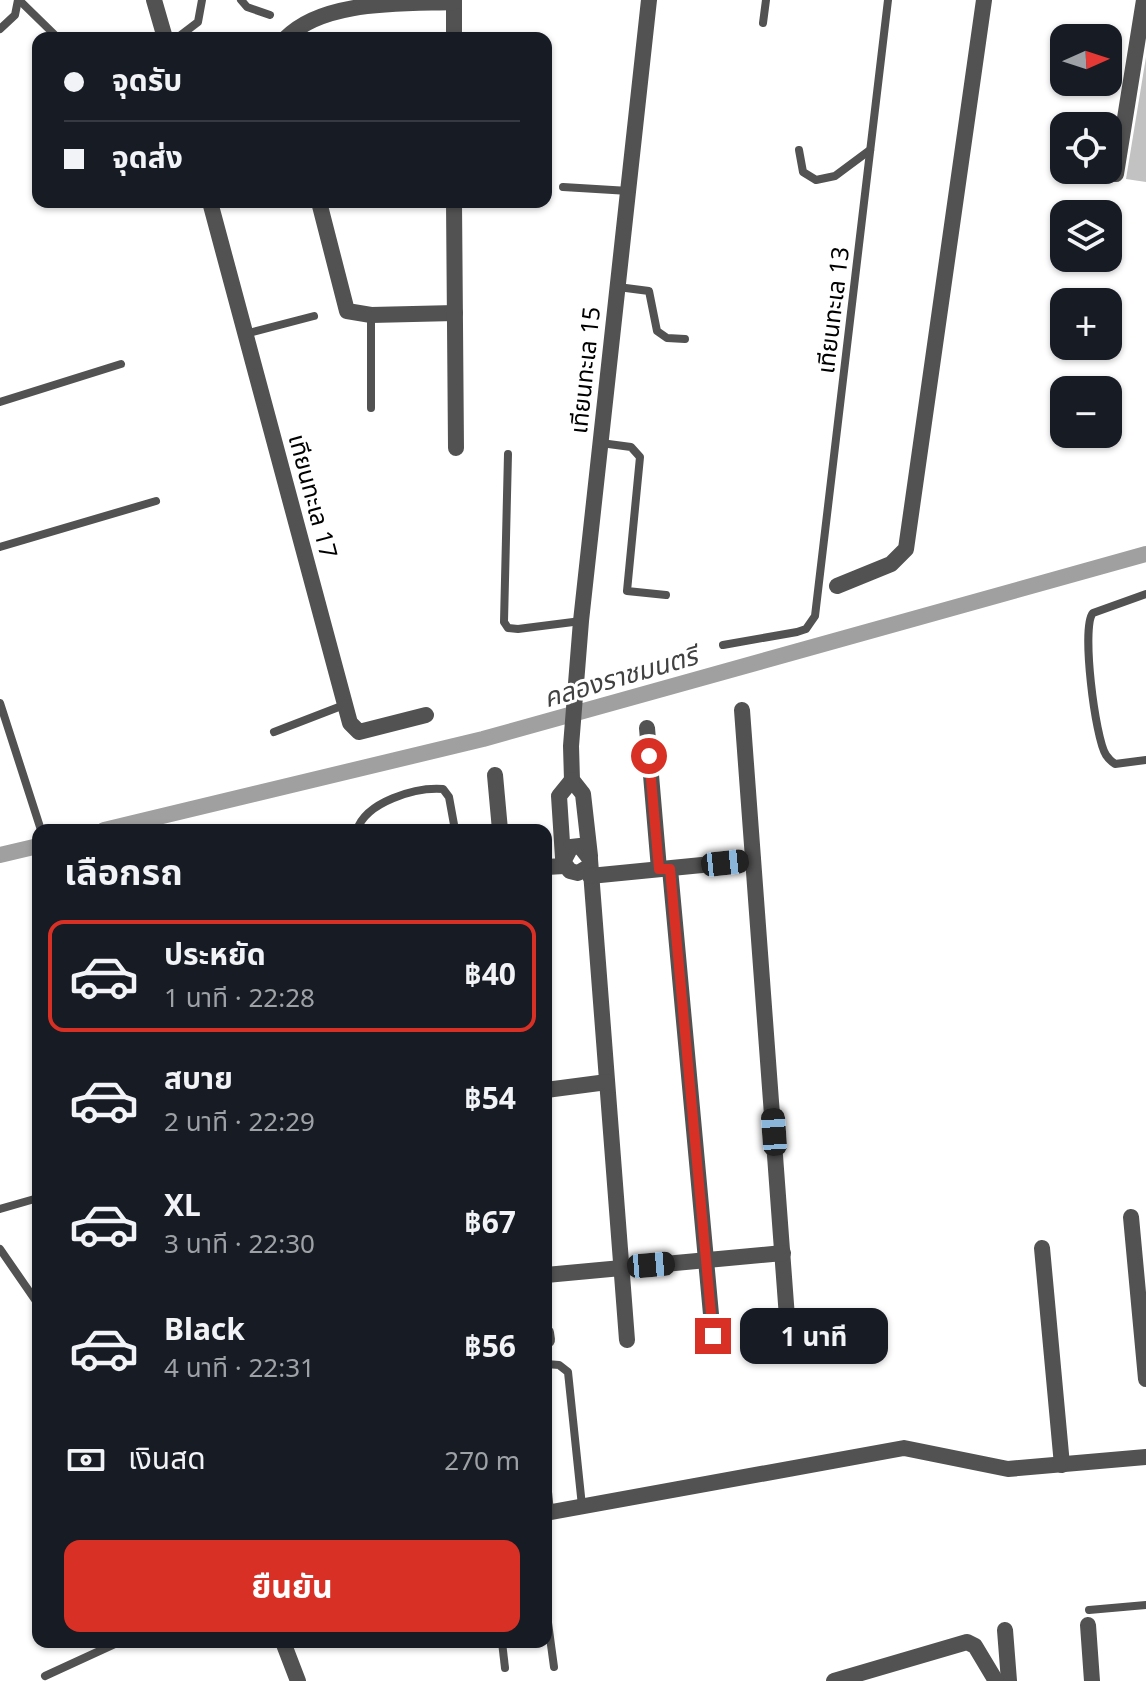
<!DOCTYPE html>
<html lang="th">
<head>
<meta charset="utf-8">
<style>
	body { margin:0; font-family:"Noto Sans","Noto Sans Thai",sans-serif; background:#242831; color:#f1f3f6; height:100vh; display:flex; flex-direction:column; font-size:30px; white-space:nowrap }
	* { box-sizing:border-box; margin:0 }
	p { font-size:26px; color:#9ea1a6 }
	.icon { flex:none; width:44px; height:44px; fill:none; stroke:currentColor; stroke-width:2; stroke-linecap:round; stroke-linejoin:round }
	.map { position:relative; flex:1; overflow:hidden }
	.drawer { position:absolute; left:32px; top:824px; width:520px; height:824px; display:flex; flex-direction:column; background:#171b24; border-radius:16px; box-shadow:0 2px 6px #0004 }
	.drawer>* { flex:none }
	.hud { position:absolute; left:32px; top:32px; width:520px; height:176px; border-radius:16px; box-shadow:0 2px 6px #0004; display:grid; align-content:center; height:176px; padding:0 32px; background:#171b24 }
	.needle { width:52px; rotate:87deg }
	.tools { position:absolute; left:1050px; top:24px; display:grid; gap:16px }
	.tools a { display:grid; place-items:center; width:72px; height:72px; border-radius:16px; background:#171b24; box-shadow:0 2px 6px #0004; font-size:40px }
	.end { position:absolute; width:36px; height:36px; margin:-18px; border:10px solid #d93025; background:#fff; box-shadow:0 0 0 4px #fff }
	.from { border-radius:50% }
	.bubble { position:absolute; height:56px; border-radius:16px; background:#171b24; box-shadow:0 2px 6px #0004; font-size:26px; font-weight:700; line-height:56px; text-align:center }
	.car { position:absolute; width:24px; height:48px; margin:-24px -12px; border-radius:10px; box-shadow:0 0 6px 2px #0007; background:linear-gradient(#222 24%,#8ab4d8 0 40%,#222 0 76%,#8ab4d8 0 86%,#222 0) }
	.hud b { display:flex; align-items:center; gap:28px; height:76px; font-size:30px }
	.hud b+b { border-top:2px solid #363941 }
	.hud i { width:20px; height:20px; background:#f1f3f6 }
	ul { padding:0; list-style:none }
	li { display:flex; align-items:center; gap:24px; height:112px; margin:0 16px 12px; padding:0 16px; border:4px solid transparent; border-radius:16px }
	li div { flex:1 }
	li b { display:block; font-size:30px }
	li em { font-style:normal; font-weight:700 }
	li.active { border-color:#d93025 }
	li>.icon { width:72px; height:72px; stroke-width:1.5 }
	h2 { padding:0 32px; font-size:36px; line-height:96px }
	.pay { display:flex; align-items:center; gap:20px; height:88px; padding:0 32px; font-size:30px }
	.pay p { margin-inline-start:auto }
	.button { display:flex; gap:16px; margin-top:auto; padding:16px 32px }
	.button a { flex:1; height:92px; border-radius:16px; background:#d93025; color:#fff; font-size:32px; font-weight:700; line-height:92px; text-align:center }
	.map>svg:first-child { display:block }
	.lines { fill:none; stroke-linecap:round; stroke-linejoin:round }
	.canal { stroke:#a0a0a0; stroke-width:16 }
	.building { fill:#c2c2c2 }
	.service { stroke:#525252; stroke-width:8 }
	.minor { stroke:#525252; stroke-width:16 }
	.route { stroke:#d93025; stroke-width:10 }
	.labels { text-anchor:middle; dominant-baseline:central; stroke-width:6; stroke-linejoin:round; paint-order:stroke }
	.street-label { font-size:24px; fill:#000; stroke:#fff }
	.water-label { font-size:26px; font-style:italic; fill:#414141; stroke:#fff }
</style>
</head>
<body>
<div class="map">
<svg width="1146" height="1681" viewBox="0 0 1146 1681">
	<rect width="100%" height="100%" fill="#fff"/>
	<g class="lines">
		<g class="canal">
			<path d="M104,830l379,-91 663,-185"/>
			<path d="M0,855l38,-9"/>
		</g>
	</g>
	<path class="building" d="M1146,57v125l-20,-3z"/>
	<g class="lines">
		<g class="service">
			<path d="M19,0l39,38"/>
			<path d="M241,0l6,7 23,8"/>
			<path d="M763,23l3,-23"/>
			<path d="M0,29l15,-14 3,-15"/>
			<path d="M177,38l21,-16 4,-22"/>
			<path d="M799,150l4,22 13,8 19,-4 35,-26"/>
			<path d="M563,187l66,4"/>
			<path d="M618,287l31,4 8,40 10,7 18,1"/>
			<path d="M371,315v93"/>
			<path d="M245,334l69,-18"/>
			<path d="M0,402l121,-38"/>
			<path d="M601,443l30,4 9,10 -13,134 39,4"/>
			<path d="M508,454l-4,168 4,6 10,1 63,-8"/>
			<path d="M0,547l156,-46"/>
			<path d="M1146,594l-53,19c-12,13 2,125 13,142 2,3 6,7 9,9l31,-4"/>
			<path d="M723,645l74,-13 9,-3 9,-13 73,-616"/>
			<path d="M0,703l41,127"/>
			<path d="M274,732l70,-27"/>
			<path d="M357,830c9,-28 58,-43 86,-41l6,8 6,33"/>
			<path d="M0,1209l38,-11"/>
			<path d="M0,1249l38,55"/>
			<path d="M546,1364l13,1 9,7 14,134"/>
			<path d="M546,1472l4,40"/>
			<path d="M546,1608l8,59"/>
			<path d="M1089,1610l57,-5"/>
			<path d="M502,1642l3,26"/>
			<path d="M45,1676l74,-34"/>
		</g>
		<g class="minor">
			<path d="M154,0l11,38"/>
			<path d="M454,0v38"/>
			<path d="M286,38c38,-38 114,-34 168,-36"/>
			<path d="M1116,174l28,-174"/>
			<path d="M210,202l140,521 9,9 67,-17"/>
			<path d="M319,202l28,109 24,4 84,-2"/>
			<path d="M454,202l2,246"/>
			<path d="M837,586l54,-22 15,-15 78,-549"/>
			<path d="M742,710l46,621"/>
			<path d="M647,728l12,141"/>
			<path d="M495,775l5,55"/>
			<path d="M590,856l-7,-62 -11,-14 -1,-34 10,-125 68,-621"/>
			<path d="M563,858l-4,-62 13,-16"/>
			<path d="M546,867l18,-1"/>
			<path d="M588,867l-10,6 -8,-2 -7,-9 8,-15 9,-1 10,13 37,481"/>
			<path d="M670,869l43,467"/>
			<path d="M590,876l163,-16"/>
			<path d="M546,1090l61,-8"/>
			<path d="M1131,1217l15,162"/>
			<path d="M1042,1248l20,217"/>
			<path d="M546,1275l237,-22"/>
			<path d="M546,1333l1,7"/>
			<path d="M546,1513l358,-65 104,21 138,-12"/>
			<path d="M1088,1625l4,56"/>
			<path d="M1005,1630l4,51"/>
			<path d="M283,1642l15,39"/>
			<path d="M834,1681l133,-39 8,4 21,35"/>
		</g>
	</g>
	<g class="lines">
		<path class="route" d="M649,756l10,113h11l43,467"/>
	</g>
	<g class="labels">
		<g class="street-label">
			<text transform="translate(832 310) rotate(-83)">เทียนทะเล 13</text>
			<text transform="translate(584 370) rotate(-84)">เทียนทะเล 15</text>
			<text transform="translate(314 496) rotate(75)">เทียนทะเล 17</text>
		</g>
		<g class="water-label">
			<text transform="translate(620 676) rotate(-16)">คลองราชมนตรี</text>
		</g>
	</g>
</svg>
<div class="tools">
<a><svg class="needle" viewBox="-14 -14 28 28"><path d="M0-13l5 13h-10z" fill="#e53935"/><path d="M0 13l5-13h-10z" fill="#9ea1a6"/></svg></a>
<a><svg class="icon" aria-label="locate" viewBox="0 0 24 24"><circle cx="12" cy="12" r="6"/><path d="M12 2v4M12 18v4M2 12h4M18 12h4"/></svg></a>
<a><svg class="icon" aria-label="layers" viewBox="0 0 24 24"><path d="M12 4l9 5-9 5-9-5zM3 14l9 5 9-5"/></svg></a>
<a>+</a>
<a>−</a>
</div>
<i class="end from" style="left:649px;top:756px"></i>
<i class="end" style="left:713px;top:1336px"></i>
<div class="bubble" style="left:740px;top:1308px;width:148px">1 นาที</div>
<i class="car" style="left:725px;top:863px;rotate:84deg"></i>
<i class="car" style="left:774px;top:1132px;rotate:356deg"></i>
<i class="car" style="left:651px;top:1265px;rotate:85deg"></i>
<div class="hud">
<b><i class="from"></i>จุดรับ</b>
<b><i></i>จุดส่ง</b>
</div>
<section class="drawer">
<h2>เลือกรถ</h2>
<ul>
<li class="active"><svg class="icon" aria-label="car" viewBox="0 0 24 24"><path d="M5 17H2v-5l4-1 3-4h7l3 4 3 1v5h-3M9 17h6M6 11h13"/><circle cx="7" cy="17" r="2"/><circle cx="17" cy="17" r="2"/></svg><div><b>ประหยัด</b><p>1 นาที · 22:28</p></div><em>฿40</em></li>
<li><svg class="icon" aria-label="car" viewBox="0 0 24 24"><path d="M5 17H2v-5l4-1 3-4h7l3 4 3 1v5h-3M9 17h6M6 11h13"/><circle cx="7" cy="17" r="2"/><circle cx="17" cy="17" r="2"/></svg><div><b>สบาย</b><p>2 นาที · 22:29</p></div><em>฿54</em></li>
<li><svg class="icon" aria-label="car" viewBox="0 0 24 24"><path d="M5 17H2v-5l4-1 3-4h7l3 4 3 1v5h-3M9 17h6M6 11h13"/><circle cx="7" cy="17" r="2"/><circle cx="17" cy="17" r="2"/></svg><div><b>XL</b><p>3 นาที · 22:30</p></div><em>฿67</em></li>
<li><svg class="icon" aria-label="car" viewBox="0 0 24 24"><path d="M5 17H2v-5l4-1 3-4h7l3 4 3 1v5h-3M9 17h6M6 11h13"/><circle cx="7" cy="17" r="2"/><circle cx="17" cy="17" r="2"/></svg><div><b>Black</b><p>4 นาที · 22:31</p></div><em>฿56</em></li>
</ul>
<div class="pay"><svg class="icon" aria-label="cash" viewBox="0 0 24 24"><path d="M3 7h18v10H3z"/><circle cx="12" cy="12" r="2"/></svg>เงินสด<p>270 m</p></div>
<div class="button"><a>ยืนยัน</a></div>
</section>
</div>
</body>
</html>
